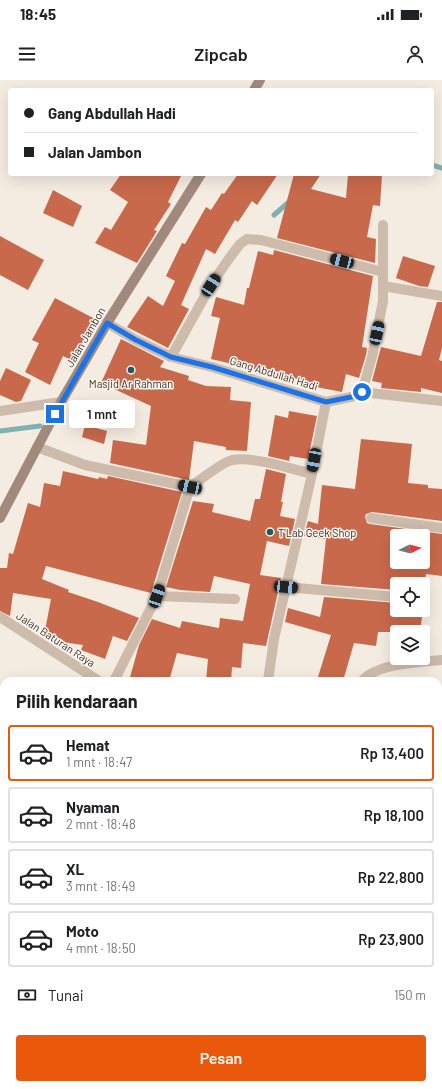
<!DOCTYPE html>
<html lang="id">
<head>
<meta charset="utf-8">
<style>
	body { margin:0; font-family:Barlow,sans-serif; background:#f2f2f2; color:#202124; height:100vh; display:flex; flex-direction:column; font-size:15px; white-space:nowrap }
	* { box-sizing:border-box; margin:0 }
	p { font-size:13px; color:#757577 }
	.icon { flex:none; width:22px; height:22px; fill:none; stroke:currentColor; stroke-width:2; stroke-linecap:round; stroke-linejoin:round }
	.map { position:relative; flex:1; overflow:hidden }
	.drawer { position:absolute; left:0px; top:597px; width:442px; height:412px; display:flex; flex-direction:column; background:#fff; border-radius:12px 12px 0 0; box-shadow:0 4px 16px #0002 }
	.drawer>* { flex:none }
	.top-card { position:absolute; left:8px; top:8px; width:426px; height:88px; border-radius:4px; box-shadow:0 4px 16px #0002; display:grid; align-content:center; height:88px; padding:0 16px; background:#fff }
	.needle { width:26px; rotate:84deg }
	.tools { position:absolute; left:390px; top:449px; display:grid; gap:8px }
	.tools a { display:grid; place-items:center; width:40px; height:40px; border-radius:4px; background:#fff; box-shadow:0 4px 16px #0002; font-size:20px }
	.end { position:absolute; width:18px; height:18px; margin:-9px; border:5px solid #1a73e8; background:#fff; box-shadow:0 0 0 2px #fff }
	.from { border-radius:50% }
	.bubble { position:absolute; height:28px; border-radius:4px; background:#fff; box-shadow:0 4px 16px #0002; font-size:13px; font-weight:600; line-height:28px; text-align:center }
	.car { position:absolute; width:12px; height:24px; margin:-12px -6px; border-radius:5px; box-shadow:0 0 3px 1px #0007; background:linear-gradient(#222 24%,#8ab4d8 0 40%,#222 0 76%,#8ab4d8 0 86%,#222 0) }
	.top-card b { display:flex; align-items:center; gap:14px; height:38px; font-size:15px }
	.top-card b+b { border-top:1px solid #e0e0e0 }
	.top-card i { width:10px; height:10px; background:#202124 }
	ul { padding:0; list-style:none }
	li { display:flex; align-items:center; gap:12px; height:56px; margin:0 8px 6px; padding:0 8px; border:2px solid #e0e0e0; border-radius:4px }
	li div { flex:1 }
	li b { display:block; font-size:15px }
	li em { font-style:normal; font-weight:600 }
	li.active { border-color:#ea580c }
	li>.icon { width:36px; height:36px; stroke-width:1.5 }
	h2 { padding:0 16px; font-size:18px; line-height:48px }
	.pay { display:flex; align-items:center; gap:10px; height:44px; padding:0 16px; font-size:15px }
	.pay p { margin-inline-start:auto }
	.button { display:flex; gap:8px; margin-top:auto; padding:8px 16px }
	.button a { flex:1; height:46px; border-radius:4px; background:#ea580c; color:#fff; font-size:16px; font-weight:600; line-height:46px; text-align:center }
	.status { display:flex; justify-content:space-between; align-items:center; height:28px; padding:0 20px; background:#fff; direction:ltr }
	.status svg { height:11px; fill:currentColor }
	header { display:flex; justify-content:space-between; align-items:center; height:52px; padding:0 16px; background:#fff; font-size:18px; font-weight:600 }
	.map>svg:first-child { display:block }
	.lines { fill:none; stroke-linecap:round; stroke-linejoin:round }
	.stream { stroke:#7fb0b2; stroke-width:5 }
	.river { stroke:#7fb0b2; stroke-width:31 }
	.building { fill:#c8694b; fill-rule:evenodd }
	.street { stroke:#cdbbac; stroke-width:10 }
	.secondary { stroke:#a18a7d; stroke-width:10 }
	.route { stroke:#1a73e8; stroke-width:5 }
	.poi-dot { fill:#1f5a5e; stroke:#fbf5ee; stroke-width:1.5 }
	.labels { text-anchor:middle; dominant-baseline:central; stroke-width:3; stroke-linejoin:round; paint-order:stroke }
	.street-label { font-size:11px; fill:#3b302b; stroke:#fbf5ee }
	.poi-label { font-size:11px; fill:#3b302b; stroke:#fbf5ee }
</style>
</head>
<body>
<div class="status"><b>18:45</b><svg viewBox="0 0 49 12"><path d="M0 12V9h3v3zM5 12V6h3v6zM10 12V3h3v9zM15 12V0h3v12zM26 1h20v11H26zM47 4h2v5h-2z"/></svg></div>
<header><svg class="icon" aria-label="menu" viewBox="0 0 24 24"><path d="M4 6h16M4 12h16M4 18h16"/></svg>Zipcab<svg class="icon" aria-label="person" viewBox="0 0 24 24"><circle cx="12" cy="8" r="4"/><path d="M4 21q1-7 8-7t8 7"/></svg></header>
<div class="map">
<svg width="442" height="1009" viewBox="0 0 442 1009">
	<rect width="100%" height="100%" fill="#f4ebe1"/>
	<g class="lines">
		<g class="stream">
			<path d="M432,85l10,3"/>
			<path d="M274,135l16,-14"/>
			<path d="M0,351l40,-5"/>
		</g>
		<g class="river">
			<path d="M438,801h4"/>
			<path d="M0,847l4,1"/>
		</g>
	</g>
	<g class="building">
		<path d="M121,94h61l-14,28 3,2 -17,26 3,1 -20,32 -42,-20 10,-16 6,3 17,-28 -18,-12z"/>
		<path d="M238,94h40l-21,31 -5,-4 -14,21 -3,-2 -20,34 -9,-5 -25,56 8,4 -21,39 -41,-21 21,-31 15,10 12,-25 -9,-5 16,-33 3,1 21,-37 5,3 11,-17 2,1z"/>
		<path d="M294,94h27l-10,15 35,9 2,-24 34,1 -2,31 -7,-1 -6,32 9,2 -1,24 -98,-25z"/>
		<path d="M53,110l29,16 -9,21 -30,-14z"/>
		<path d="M0,156l44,24 -16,30 -28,-15z"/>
		<path d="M274,170l99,26 -11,71 5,1 -1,7 -7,23 -13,-4 -4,18 -36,-7v-4l-95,-22 9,-41 -9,-2 5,-19 28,8 3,-17h2l9,-37 15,4z"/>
		<path d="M403,176l32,10 -7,21 -9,-1 -23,-8z"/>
		<path d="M55,218l40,21 -22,42 -10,-5 -13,29 -25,-13 14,-29 -7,-3z"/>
		<path d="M437,222h5v46l-3,12 3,1v32l-21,-5v4l-40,-4 1,-5 -10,-2 9,-34 40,9z"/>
		<path d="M121,259l43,22 -4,6 29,9 -1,4 18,6 25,1 -1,13 21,2 -4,49 -21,-1v-3l-32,-6 -5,39 -79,-17 3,-23 33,5 5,-39 -50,-23z"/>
		<path d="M6,288l25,12 -10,21 -5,1 -16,-7v-14z"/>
		<path d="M289,331l28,5 -9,43 -18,-3 -1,5 -21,-5 7,-41 13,3z"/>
		<path d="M85,345l22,6 -3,13 -22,-7z"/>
		<path d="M361,359l51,5 -4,39 20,2v3l14,1v32l-70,-9 -6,2 -1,3 2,6 3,1 72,10v42l-16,-2 -1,10h-28v6l-76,-6 5,-45 -22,-3 4,-15 10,3 4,-39 33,4zM397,456h26v31l-26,-2z"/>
		<path d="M266,389l20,5 -5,28h2l-3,14 15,3 -6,27 -22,-5 -7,34 21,3 -15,68 -23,-3 -2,25 -9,-1 -1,14h-25l2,-22 -31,-6 -8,28h-40l10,-36 13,-26 28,9 2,-7 37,7 1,-10 23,3 7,-37 -36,-8 -4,16 -30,-2 -14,-3 27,-86 21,3 -2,8 38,9 5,-22h5z"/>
		<path d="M63,391l35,8 1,-2 8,2 1,-3 74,16 -31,101 -105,-27 -4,13 27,11 -1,2 30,10 41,16 -12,23 -14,-5 -8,23 -24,-9 2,-5 -21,-3v-3l-18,-3 7,-37 -38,-6 -3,23 -10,-5v-43h7l2,-15 4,1 15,-51 12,4 4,-24 16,3z"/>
		<path d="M324,517l73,6v7h26l-3,22h-42l-2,14 -22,-3 -11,38h-11l-14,-4 13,-42 -46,-13 3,-14 32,9z"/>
	</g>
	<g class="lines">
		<g class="street">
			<path d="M383,206l59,10"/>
			<path d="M107,243l29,17 35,17 41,10 114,35 30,-6 6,-4 80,9"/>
			<path d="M171,277l40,-72 17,-25 12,-16 7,-5 14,1 122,32"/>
			<path d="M362,312l10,-35 11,-56v-76"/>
			<path d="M0,331l61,-9"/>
			<path d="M37,367l48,18 105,22c10,-7 31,-24 42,-27 21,-4 59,9 80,14"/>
			<path d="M371,438l71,10"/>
			<path d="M286,507l111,10"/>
			<path d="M157,516l78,3"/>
			<path d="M0,537l99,64"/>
			<path d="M114,601l43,-85 33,-109"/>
			<path d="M268,601l6,-42 38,-165 14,-72"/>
			<path d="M362,601c15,-18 58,-19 80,-21"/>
			<path d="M0,787l4,-8"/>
			<path d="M391,1009v-4"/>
		</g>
		<g class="secondary">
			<path d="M254,10l6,-10"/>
			<path d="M0,438l61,-116 46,-79 94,-149"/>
		</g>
	</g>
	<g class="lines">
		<path class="route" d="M55,334l52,-91 29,17 35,17 41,10 114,35 30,-6 6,-4"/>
	</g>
	<g class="poi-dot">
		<circle cx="131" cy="290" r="4"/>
		<circle cx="270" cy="452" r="4"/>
	</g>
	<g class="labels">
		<g class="street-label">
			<text transform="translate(85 257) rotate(-60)">Jalan Jambon</text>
			<text transform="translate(274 293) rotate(17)">Gang Abdullah Hadi</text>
			<text transform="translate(56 559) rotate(33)">Jalan Baturan Raya</text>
		</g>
		<g class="poi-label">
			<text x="131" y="303">Masjid Ar Rahman</text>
			<text x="278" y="452" text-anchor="start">T'Lab Geek Shop</text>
		</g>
	</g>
</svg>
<div class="tools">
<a><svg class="needle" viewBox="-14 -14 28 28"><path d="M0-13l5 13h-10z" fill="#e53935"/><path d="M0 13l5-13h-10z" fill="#757577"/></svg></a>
<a><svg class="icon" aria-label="locate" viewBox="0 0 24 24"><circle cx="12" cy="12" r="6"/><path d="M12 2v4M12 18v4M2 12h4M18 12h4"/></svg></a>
<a><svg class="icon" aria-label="layers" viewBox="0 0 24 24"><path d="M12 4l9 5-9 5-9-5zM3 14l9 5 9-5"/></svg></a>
</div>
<i class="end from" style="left:362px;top:312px"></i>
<i class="end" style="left:55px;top:334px"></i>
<div class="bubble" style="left:69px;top:320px;width:66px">1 mnt</div>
<i class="car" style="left:342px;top:181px;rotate:285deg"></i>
<i class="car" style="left:211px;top:205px;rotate:33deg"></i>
<i class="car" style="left:377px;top:253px;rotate:12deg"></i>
<i class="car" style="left:314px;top:380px;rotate:191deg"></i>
<i class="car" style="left:190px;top:407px;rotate:282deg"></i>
<i class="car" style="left:286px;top:507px;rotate:95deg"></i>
<i class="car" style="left:157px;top:516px;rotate:19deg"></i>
<div class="top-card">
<b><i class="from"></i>Gang Abdullah Hadi</b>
<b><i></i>Jalan Jambon</b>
</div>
<section class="drawer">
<h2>Pilih kendaraan</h2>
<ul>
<li class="active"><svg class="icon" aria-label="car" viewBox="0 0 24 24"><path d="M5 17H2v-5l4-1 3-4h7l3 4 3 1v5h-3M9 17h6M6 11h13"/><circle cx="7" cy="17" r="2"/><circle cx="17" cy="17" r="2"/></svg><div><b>Hemat</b><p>1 mnt · 18:47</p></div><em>Rp 13,400</em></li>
<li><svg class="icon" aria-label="car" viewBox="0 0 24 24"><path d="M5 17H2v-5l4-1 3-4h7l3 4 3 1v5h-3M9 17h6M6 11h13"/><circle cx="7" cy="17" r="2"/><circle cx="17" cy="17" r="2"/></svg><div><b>Nyaman</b><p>2 mnt · 18:48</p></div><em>Rp 18,100</em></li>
<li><svg class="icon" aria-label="car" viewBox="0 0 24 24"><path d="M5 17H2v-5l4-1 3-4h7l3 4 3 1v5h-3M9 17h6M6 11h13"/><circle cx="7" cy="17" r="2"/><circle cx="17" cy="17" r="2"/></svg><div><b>XL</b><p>3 mnt · 18:49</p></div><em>Rp 22,800</em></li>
<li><svg class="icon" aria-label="car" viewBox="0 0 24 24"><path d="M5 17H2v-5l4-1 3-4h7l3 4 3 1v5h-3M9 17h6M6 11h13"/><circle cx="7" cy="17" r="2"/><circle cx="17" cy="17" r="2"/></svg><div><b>Moto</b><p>4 mnt · 18:50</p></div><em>Rp 23,900</em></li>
</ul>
<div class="pay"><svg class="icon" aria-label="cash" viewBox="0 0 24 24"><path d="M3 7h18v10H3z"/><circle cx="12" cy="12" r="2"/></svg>Tunai<p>150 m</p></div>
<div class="button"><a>Pesan</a></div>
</section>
</div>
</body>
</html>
